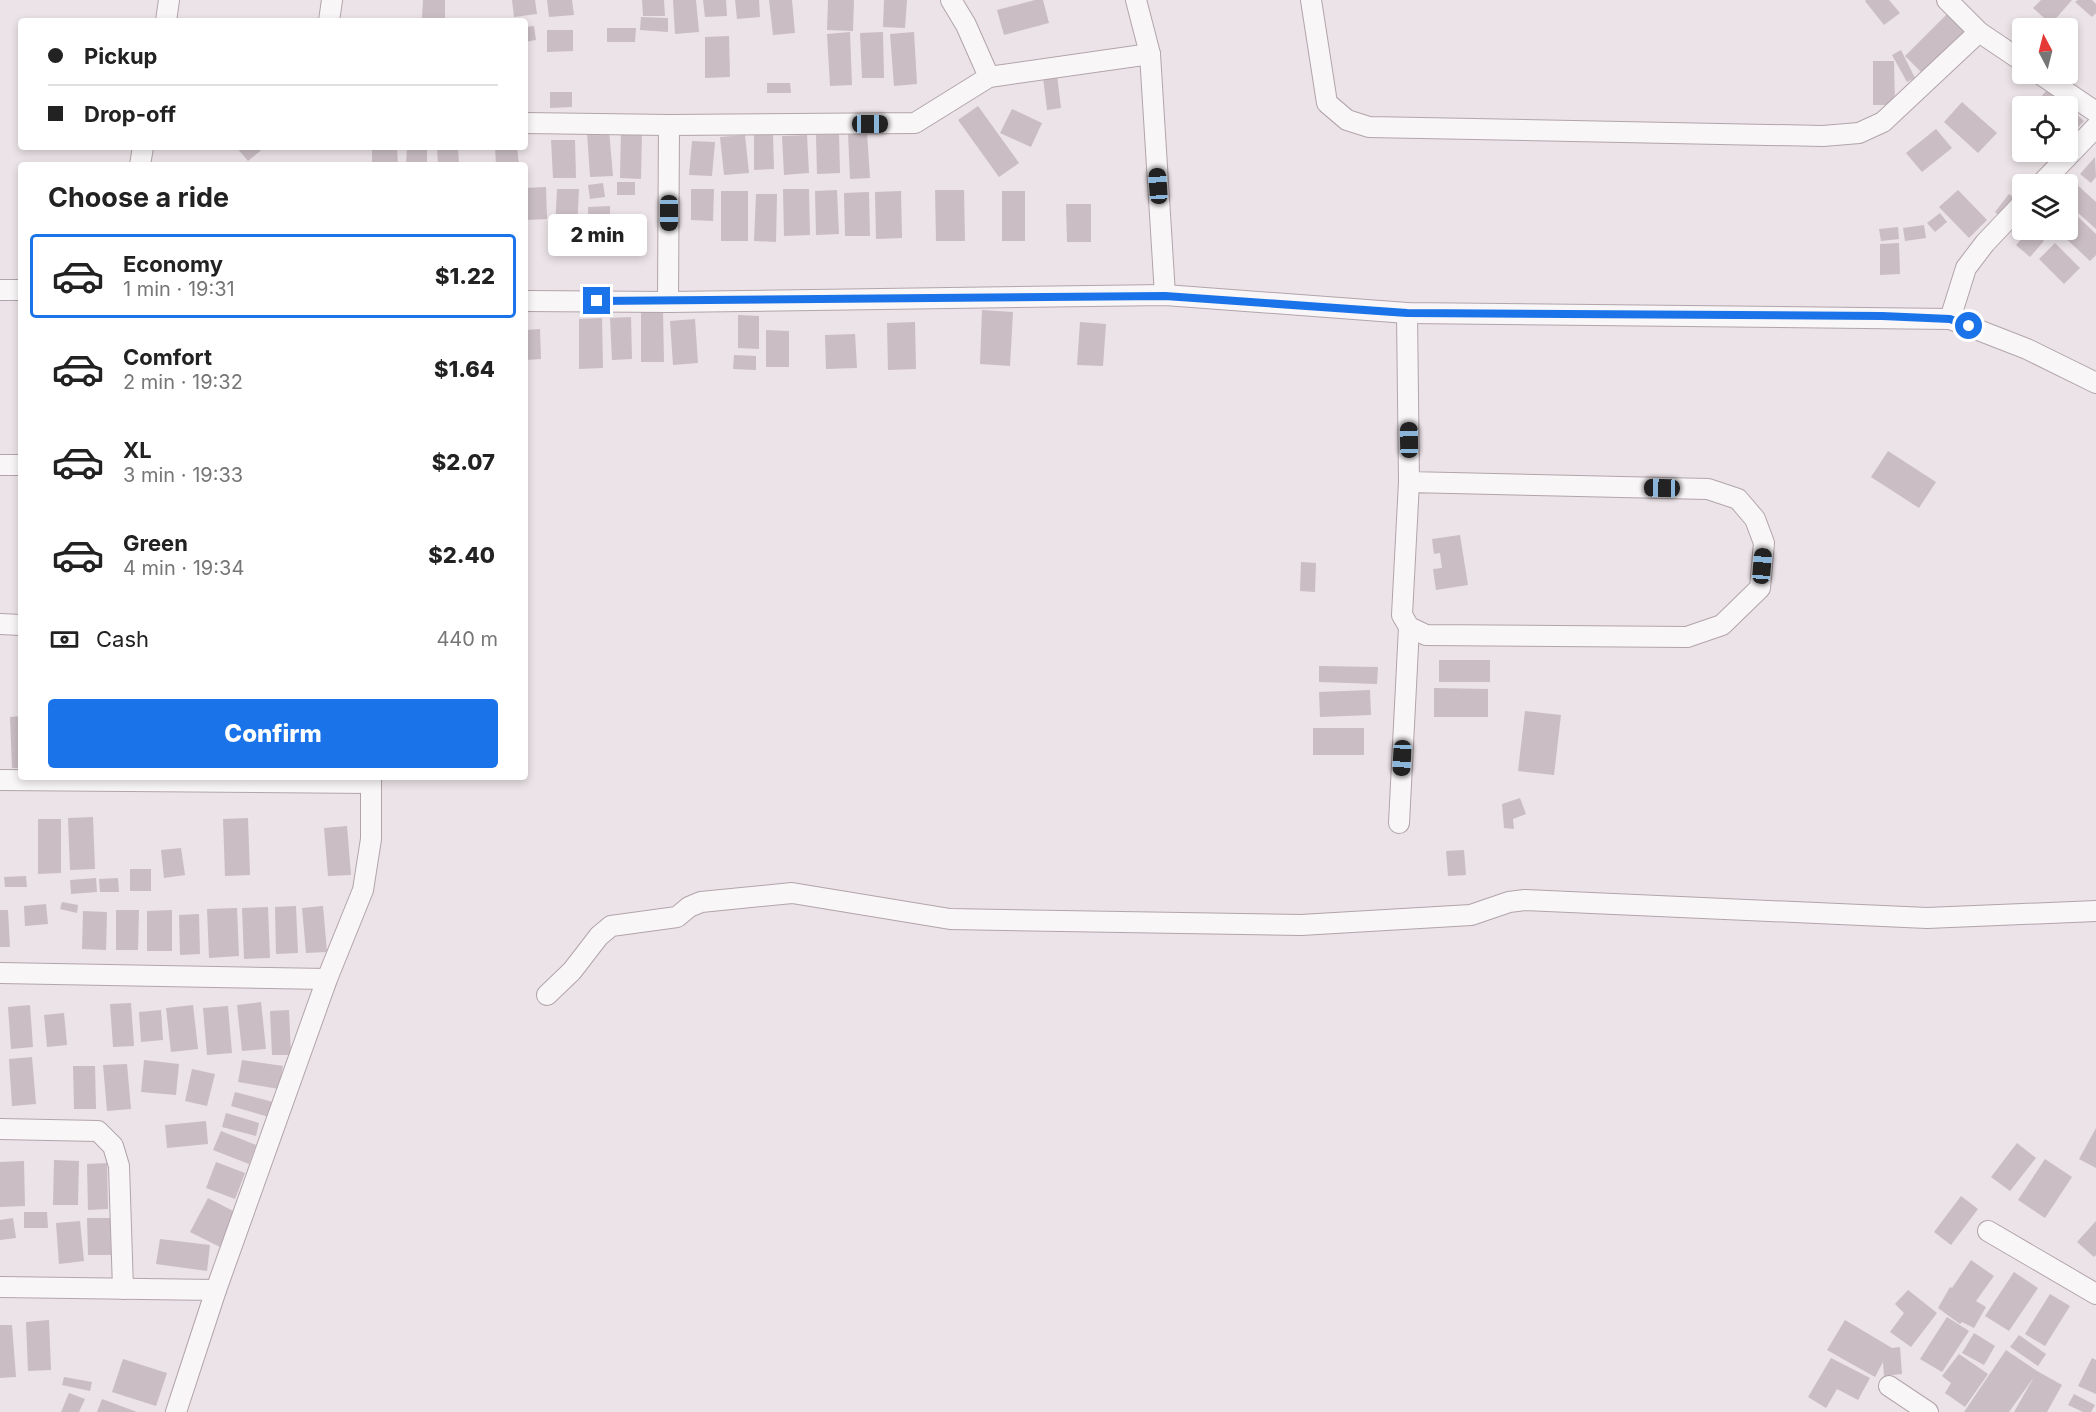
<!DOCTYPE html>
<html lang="en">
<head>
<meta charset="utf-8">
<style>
	body { margin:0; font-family:Inter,sans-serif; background:#f2f2f2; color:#222; height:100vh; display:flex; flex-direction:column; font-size:22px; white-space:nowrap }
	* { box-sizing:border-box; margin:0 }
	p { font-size:20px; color:#767676 }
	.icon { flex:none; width:33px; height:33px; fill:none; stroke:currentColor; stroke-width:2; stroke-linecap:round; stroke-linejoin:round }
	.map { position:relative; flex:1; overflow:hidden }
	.drawer { position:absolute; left:18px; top:162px; width:510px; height:618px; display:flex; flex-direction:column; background:#fff; border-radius:6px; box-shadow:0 3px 9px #0003 }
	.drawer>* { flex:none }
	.guide { position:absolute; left:18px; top:18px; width:510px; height:132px; border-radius:6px; box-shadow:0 3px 9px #0003; display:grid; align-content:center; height:132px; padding:0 30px; background:#fff }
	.needle { width:39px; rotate:353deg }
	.controls { position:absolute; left:2012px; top:18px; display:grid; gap:12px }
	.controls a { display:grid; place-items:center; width:66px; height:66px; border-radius:6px; background:#fff; box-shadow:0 3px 9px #0003; font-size:30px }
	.end { position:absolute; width:27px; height:27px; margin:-14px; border:8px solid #1a73e8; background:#fff; box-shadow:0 0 0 3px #fff }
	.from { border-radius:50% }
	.bubble { position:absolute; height:42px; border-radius:6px; background:#fff; box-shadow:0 3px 9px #0003; font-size:20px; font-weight:800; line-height:42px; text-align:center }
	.car { position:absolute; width:18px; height:36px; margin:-18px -9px; border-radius:8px; box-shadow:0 0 4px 2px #0007; background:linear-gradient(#222 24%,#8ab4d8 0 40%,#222 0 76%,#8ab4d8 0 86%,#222 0) }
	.guide b { display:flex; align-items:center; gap:21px; height:57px; font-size:22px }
	.guide b+b { border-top:2px solid #e0e0e0 }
	.guide i { width:15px; height:15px; background:#222 }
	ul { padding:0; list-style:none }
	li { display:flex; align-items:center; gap:18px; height:84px; margin:0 12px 9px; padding:0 18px; border:3px solid transparent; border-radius:6px }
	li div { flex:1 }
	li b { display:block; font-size:22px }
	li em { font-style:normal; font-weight:800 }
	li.active { border-color:#1a73e8 }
	li>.icon { width:54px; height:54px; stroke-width:1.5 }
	h2 { padding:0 30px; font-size:27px; line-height:72px }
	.pay { display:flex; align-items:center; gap:15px; height:66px; padding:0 30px; font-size:22px }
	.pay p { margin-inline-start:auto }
	.button { display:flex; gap:12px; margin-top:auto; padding:12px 30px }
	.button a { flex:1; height:69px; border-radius:6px; background:#1a73e8; color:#fff; font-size:24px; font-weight:800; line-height:69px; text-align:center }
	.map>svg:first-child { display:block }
	.building { fill:#cabdc4 }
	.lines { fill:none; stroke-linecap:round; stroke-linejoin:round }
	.minor-casing { stroke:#b2a4ab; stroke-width:22 }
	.minor { stroke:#f9f6f7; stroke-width:20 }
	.route { stroke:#1a73e8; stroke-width:8 }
</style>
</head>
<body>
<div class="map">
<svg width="2096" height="1412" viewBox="0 0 2096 1412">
	<rect width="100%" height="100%" fill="#ebe3e7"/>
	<g class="building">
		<path d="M423,0h22v19l-23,-1z"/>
		<path d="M512,0h23l2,14 -23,3z"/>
		<path d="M547,0h25l2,15 -25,2z"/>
		<path d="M642,0h22l1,16h-22z"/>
		<path d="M673,0h23l3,32 -24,2z"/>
		<path d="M703,0h23l1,16 -22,1z"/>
		<path d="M735,0h24l1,17 -23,2z"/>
		<path d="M769,0h23l3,33 -22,2z"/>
		<path d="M828,0h26l-1,31 -26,-1z"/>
		<path d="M884,0h23l-2,28 -22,-1z"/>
		<path d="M1035,0h8l6,23 -45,12 -7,-25z"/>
		<path d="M1866,0h23l11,13 -16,12 -19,-24z"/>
		<path d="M2041,0h31l-21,24 -18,-16z"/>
		<path d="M2078,0h14l4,4v9l-4,4 -17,-15z"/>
		<path d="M1951,10l18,18 -45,47 -19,-19z"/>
		<path d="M641,17l27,1v14l-28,-2z"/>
		<path d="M534,26l2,14 -11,2v-15z"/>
		<path d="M607,28h29l-1,14h-28z"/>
		<path d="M547,30h26v21l-26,1z"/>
		<path d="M850,32l2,53 -22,1 -3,-52z"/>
		<path d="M883,32l1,46h-22l-2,-45z"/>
		<path d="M914,32l3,52 -23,2 -4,-52z"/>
		<path d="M729,36l1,41 -25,1v-41z"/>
		<path d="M1901,50l14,28 -8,4 -15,-27z"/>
		<path d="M1873,61h21l1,44h-22z"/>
		<path d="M1057,75l4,33 -14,2 -4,-33z"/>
		<path d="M767,83h23l1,10h-24z"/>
		<path d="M2048,89l36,32 -17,18v-33h-35z"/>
		<path d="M550,92h22v15l-22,1z"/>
		<path d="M1962,102l35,31 -19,20 -34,-31z"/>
		<path d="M978,106l41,57 -20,14 -41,-57z"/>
		<path d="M1012,109l30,14 -11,24 -31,-14z"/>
		<path d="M1936,129l16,19 -30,24 -16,-19z"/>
		<path d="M609,130l4,46 -23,1 -3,-45z"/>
		<path d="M621,130h21l-1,49 -21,-1z"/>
		<path d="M867,132l3,46 -20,1 -2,-46z"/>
		<path d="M754,134h19l1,35 -20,1z"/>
		<path d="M839,134l1,39 -23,1 -1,-39z"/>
		<path d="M745,135l4,38 -25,2 -4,-38z"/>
		<path d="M807,135l2,38 -25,2 -2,-39z"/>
		<path d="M551,140h24l1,38h-23z"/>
		<path d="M692,141l23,1 -3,34 -23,-1z"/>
		<path d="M236,147h29l-17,14z"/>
		<path d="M372,147h25l1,18h-26z"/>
		<path d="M407,147h20v18h-21z"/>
		<path d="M437,147h21l1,18h-21z"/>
		<path d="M495,147h22l2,18h-23z"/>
		<path d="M2095,157l1,20 -5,6 -11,-9z"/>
		<rect x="617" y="182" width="18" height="13"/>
		<path d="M2074,182l22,20v27l-29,-26v-14z"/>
		<path d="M603,183l2,14 -15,2 -2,-14z"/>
		<path d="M546,187l1,32 -22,1v-32z"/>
		<path d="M557,189h22l-2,41 -22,-1z"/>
		<path d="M691,189h23l-1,32 -22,-1z"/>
		<path d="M783,189h26l1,46 -26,1z"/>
		<path d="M837,190l2,44 -23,1 -1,-44z"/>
		<path d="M935,190h29l1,51h-29z"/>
		<path d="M1958,190l29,30 -18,18 -30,-31z"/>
		<rect x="721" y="191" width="27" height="50"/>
		<path d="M901,191l1,47 -26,1 -1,-47z"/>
		<rect x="1002" y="191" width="23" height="50"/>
		<path d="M869,192l1,44h-25l-1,-43z"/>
		<path d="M756,194h21l-1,48 -22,-1z"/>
		<path d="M2009,194l9,7 -15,18 -8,-7z"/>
		<path d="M1066,204h25v38h-24z"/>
		<path d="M610,206v28l-21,1 -1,-28z"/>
		<path d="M1940,213l7,9 -12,10 -8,-9z"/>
		<path d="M2075,214l21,20v21l-6,6 -31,-29 2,-2h6v-7z"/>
		<path d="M1924,225l2,13 -21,3 -2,-13z"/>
		<path d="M1898,227l1,12 -18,2 -2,-12z"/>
		<path d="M2030,230l14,11 -14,16 -14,-12z"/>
		<path d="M1899,243l1,31 -20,1v-31z"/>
		<path d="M2055,243l25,25 -16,16 -25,-25z"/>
		<path d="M982,310l31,2 -3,54 -30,-2z"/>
		<path d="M641,311h22l1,51h-23z"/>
		<path d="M738,315l21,1v33l-21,-1z"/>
		<path d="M631,317l1,42 -20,1 -2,-42z"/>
		<path d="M602,318l1,50 -24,1v-50z"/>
		<path d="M695,319l3,44 -25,2 -3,-44z"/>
		<path d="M915,322l1,47 -28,1 -1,-47z"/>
		<path d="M1080,322l26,2 -3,42 -26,-1z"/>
		<path d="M540,329l1,30 -16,1v-30z"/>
		<path d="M766,330l23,1v36h-23z"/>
		<path d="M855,334l2,34 -31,1 -1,-34z"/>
		<path d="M734,355l22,1v14l-23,-1z"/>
		<path d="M1888,451l48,31 -17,26 -48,-31z"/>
		<path d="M1460,535l8,50 -32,5 -3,-21 9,-1 -2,-15 -6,1 -2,-15z"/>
		<path d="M1301,562l15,1 -1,29 -15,-1z"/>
		<rect x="1439" y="660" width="51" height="22"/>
		<path d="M1319,666l59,1 -1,17 -58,-2z"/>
		<path d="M1434,688l54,1v28h-54z"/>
		<path d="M1370,690l1,25 -51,2 -1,-25z"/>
		<path d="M1525,711l36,4 -7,60 -36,-4z"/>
		<path d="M21,716v52h-9l-2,-51z"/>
		<rect x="1313" y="728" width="51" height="27"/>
		<path d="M1520,798l6,16 -13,5 1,10 -10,-1 -2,-24z"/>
		<path d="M93,817l2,52 -25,1 -2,-52z"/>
		<path d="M248,818l2,57 -25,1 -2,-57z"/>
		<path d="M38,819h23v54l-23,1z"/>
		<path d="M347,826l4,49 -23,1 -4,-48z"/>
		<path d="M181,848l4,27 -21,3 -3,-28z"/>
		<path d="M1464,850l2,25 -18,1 -2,-25z"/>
		<rect x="130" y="869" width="21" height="22"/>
		<path d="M26,876l1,11h-22l-1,-10z"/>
		<path d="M96,878l1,14 -26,2 -1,-14z"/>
		<path d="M118,878l1,14h-19l-1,-13z"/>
		<path d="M62,902l16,3 -1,8 -17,-4z"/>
		<path d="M46,904l2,20 -23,2 -1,-20z"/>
		<path d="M296,906l2,47 -22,1 -1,-47z"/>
		<path d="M323,906l4,46 -21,1 -4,-45z"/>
		<path d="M268,907l2,51 -26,1 -2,-51z"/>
		<path d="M237,908l2,48 -30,2 -2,-49z"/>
		<path d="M0,910h8l2,37h-10z"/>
		<path d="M116,910h23l-1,40h-22z"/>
		<path d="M172,910v41h-25v-40z"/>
		<path d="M83,911l24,1 -1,38 -24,-1z"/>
		<path d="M199,914l1,40 -20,1 -1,-40z"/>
		<path d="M261,1002l5,47 -24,2 -5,-46z"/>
		<path d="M131,1003l3,43 -21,1 -3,-43z"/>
		<path d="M30,1005l3,42 -22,2 -3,-42z"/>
		<path d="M193,1005l5,44 -27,3 -5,-44z"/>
		<path d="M228,1006l4,47 -25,2 -4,-47z"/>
		<path d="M161,1010l2,30 -22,2 -2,-30z"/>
		<path d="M289,1010l2,45h-19l-2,-44z"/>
		<path d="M64,1013l3,32 -20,2 -3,-32z"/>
		<path d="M32,1057l4,47 -24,2 -3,-47z"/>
		<path d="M144,1060l35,4 -3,31 -35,-3z"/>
		<path d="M242,1060l41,6 -4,23 -41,-7z"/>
		<path d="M127,1064l4,45 -24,2 -4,-46z"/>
		<path d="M73,1066h22l1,43h-22z"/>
		<path d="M192,1069l23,5 -8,32 -22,-5z"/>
		<path d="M235,1092l38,10 -4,15 -38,-11z"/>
		<path d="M226,1113l33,10 -3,13 -34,-9z"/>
		<path d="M206,1121l2,23 -41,4 -2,-23z"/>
		<path d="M2096,1128v40l-17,-9z"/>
		<path d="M221,1131l35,14 -7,19 -36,-14z"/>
		<path d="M2017,1143l19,15 -26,33 -19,-14z"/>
		<path d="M2045,1159l27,18 -27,41 -27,-18z"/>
		<path d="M54,1160l25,1 -1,44h-25z"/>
		<path d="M24,1161l1,45 -25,1v-45z"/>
		<path d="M216,1162l29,11 -10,26 -29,-11z"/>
		<path d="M107,1163l1,46 -20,1 -1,-46z"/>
		<path d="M1961,1196l17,13 -27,36 -17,-13z"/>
		<path d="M208,1198l29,15 -17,34 -30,-15z"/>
		<path d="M24,1212h23l1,16h-24z"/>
		<path d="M13,1218l3,20 -16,2v-20z"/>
		<path d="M87,1218h23l1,37h-23z"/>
		<path d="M80,1221l4,40 -25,3 -3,-41z"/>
		<path d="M2096,1221v34l-2,2 -17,-15z"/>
		<path d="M160,1239l50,6 -3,26 -51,-7z"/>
		<path d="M1971,1260l23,16 -18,25 10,6 -12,21 -12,-6 -2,2 -22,-16 12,-21 2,1z"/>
		<path d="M2014,1272l24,16 -29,43 -24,-15z"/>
		<path d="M1908,1290l29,23 -26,34 -21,-15 14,-19 -9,-9z"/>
		<path d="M2050,1294l20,12 -25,40 -20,-12z"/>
		<path d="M1947,1317l22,14 -27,41 -22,-13z"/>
		<path d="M49,1320l2,50 -23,1 -2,-49z"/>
		<path d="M1845,1320l47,28 8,-1 2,27 -18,2 -1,-14 -8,15 -48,-27z"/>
		<path d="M0,1325h12l4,52 -16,1z"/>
		<path d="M1974,1333l21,13 -11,19 -22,-12z"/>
		<path d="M2019,1335l27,19 -8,12 -28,-19z"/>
		<path d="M2006,1350l31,21 25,14 -15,27h-33l20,-35 -25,35h-45z"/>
		<path d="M1959,1354l29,20 -23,33 -20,-14 6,-10 -9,-7z"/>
		<path d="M1831,1358l39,20 -12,22 -21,-11 -11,19 -18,-11z"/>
		<path d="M2092,1358l4,2v34l-18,-8z"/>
		<path d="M123,1359l44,14 -11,33 -44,-14z"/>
		<path d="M64,1377l28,5 -2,9 -28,-6z"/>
		<path d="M69,1393l16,6 -6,13h-18z"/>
		<path d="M2074,1394l21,11 -4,7h-8l-15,-7z"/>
		<path d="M102,1399l35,13h-40z"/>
	</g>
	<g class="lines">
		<defs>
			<g id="minor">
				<path d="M951,0l15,25 23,52"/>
				<path d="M1136,0l14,54 15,241"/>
				<path d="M1311,0l16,103 20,17 22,7 454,9 36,-3 24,-11 96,-90"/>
				<path d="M1947,0l32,32 43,29"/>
				<path d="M166,21l3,-21"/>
				<path d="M329,21l3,-21"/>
				<path d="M2040,74l56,38"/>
				<path d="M525,123l144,2 246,-2 74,-46 161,-23"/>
				<path d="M140,165l3,-18"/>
				<path d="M2041,184l55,-57"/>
				<path d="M0,290h21"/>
				<path d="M525,301l143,1 497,-7 242,18 543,6 77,30 69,34"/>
				<path d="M668,302l1,-177"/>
				<path d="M1407,313l2,169 -7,133 7,12 17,8 261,2 35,-12 38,-37 4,-45 -9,-24 -17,-20 -30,-10 -299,-7"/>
				<path d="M1950,319l16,-51 19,-25 37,-39"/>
				<path d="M0,465h21"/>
				<path d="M0,624l21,1"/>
				<path d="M0,780l371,3"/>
				<path d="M1399,823l10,-196"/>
				<path d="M0,973l327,6"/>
				<path d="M547,995l25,-24 27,-35 12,-10 66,-9 12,-10 12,-5 91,-9 158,26 351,6 170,-10 38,-13 16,-2 402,18 169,-7"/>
				<path d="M0,1129l98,2 15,15 6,20 4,123"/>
				<path d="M1988,1231l108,63"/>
				<path d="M0,1287l216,3"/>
				<path d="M1889,1386l39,26"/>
				<path d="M176,1412l40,-122 111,-311 36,-89 8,-51v-62"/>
			</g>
		</defs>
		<use href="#minor" class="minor-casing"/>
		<use href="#minor" class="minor"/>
	</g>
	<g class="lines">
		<path class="route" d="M597,301l568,-5 242,17 475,3 68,3 19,7"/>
	</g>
</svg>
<div class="controls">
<a><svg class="needle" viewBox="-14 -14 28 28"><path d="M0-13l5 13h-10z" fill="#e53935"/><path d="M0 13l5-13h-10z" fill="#767676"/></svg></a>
<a><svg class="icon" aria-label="locate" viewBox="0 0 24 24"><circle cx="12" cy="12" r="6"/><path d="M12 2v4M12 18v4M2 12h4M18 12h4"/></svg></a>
<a><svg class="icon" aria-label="layers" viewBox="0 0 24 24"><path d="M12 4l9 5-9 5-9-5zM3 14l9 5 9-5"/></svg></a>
</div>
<i class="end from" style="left:1969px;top:326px"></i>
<i class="end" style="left:597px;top:301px"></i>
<div class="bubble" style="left:548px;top:214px;width:99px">2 min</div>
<i class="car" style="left:870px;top:124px;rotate:90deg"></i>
<i class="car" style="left:1158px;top:186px;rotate:356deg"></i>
<i class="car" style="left:669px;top:213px;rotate:180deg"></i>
<i class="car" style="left:1409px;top:440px;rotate:359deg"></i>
<i class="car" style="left:1662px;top:488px;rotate:271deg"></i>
<i class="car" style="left:1762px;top:566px;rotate:5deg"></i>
<i class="car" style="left:1402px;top:758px;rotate:183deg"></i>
<div class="guide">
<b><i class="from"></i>Pickup</b>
<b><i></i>Drop-off</b>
</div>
<section class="drawer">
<h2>Choose a ride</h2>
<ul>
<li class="active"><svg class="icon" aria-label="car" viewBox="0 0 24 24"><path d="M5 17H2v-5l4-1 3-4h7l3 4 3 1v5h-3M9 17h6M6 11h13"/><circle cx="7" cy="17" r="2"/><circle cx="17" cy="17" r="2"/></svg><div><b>Economy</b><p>1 min · 19:31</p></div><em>$1.22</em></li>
<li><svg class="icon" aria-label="car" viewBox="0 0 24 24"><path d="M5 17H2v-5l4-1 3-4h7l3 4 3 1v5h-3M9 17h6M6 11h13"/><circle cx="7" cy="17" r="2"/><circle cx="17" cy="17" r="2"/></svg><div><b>Comfort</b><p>2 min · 19:32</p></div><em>$1.64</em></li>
<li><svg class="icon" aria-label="car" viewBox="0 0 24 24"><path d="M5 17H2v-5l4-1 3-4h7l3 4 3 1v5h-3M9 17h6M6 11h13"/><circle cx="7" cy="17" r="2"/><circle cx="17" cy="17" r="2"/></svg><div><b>XL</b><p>3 min · 19:33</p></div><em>$2.07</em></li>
<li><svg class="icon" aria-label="car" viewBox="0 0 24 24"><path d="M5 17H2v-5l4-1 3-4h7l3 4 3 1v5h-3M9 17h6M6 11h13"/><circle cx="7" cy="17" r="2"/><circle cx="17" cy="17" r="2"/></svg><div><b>Green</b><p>4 min · 19:34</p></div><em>$2.40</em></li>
</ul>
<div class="pay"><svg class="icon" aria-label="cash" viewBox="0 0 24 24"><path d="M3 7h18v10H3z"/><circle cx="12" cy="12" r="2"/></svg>Cash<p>440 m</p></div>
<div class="button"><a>Confirm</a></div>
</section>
</div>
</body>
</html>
